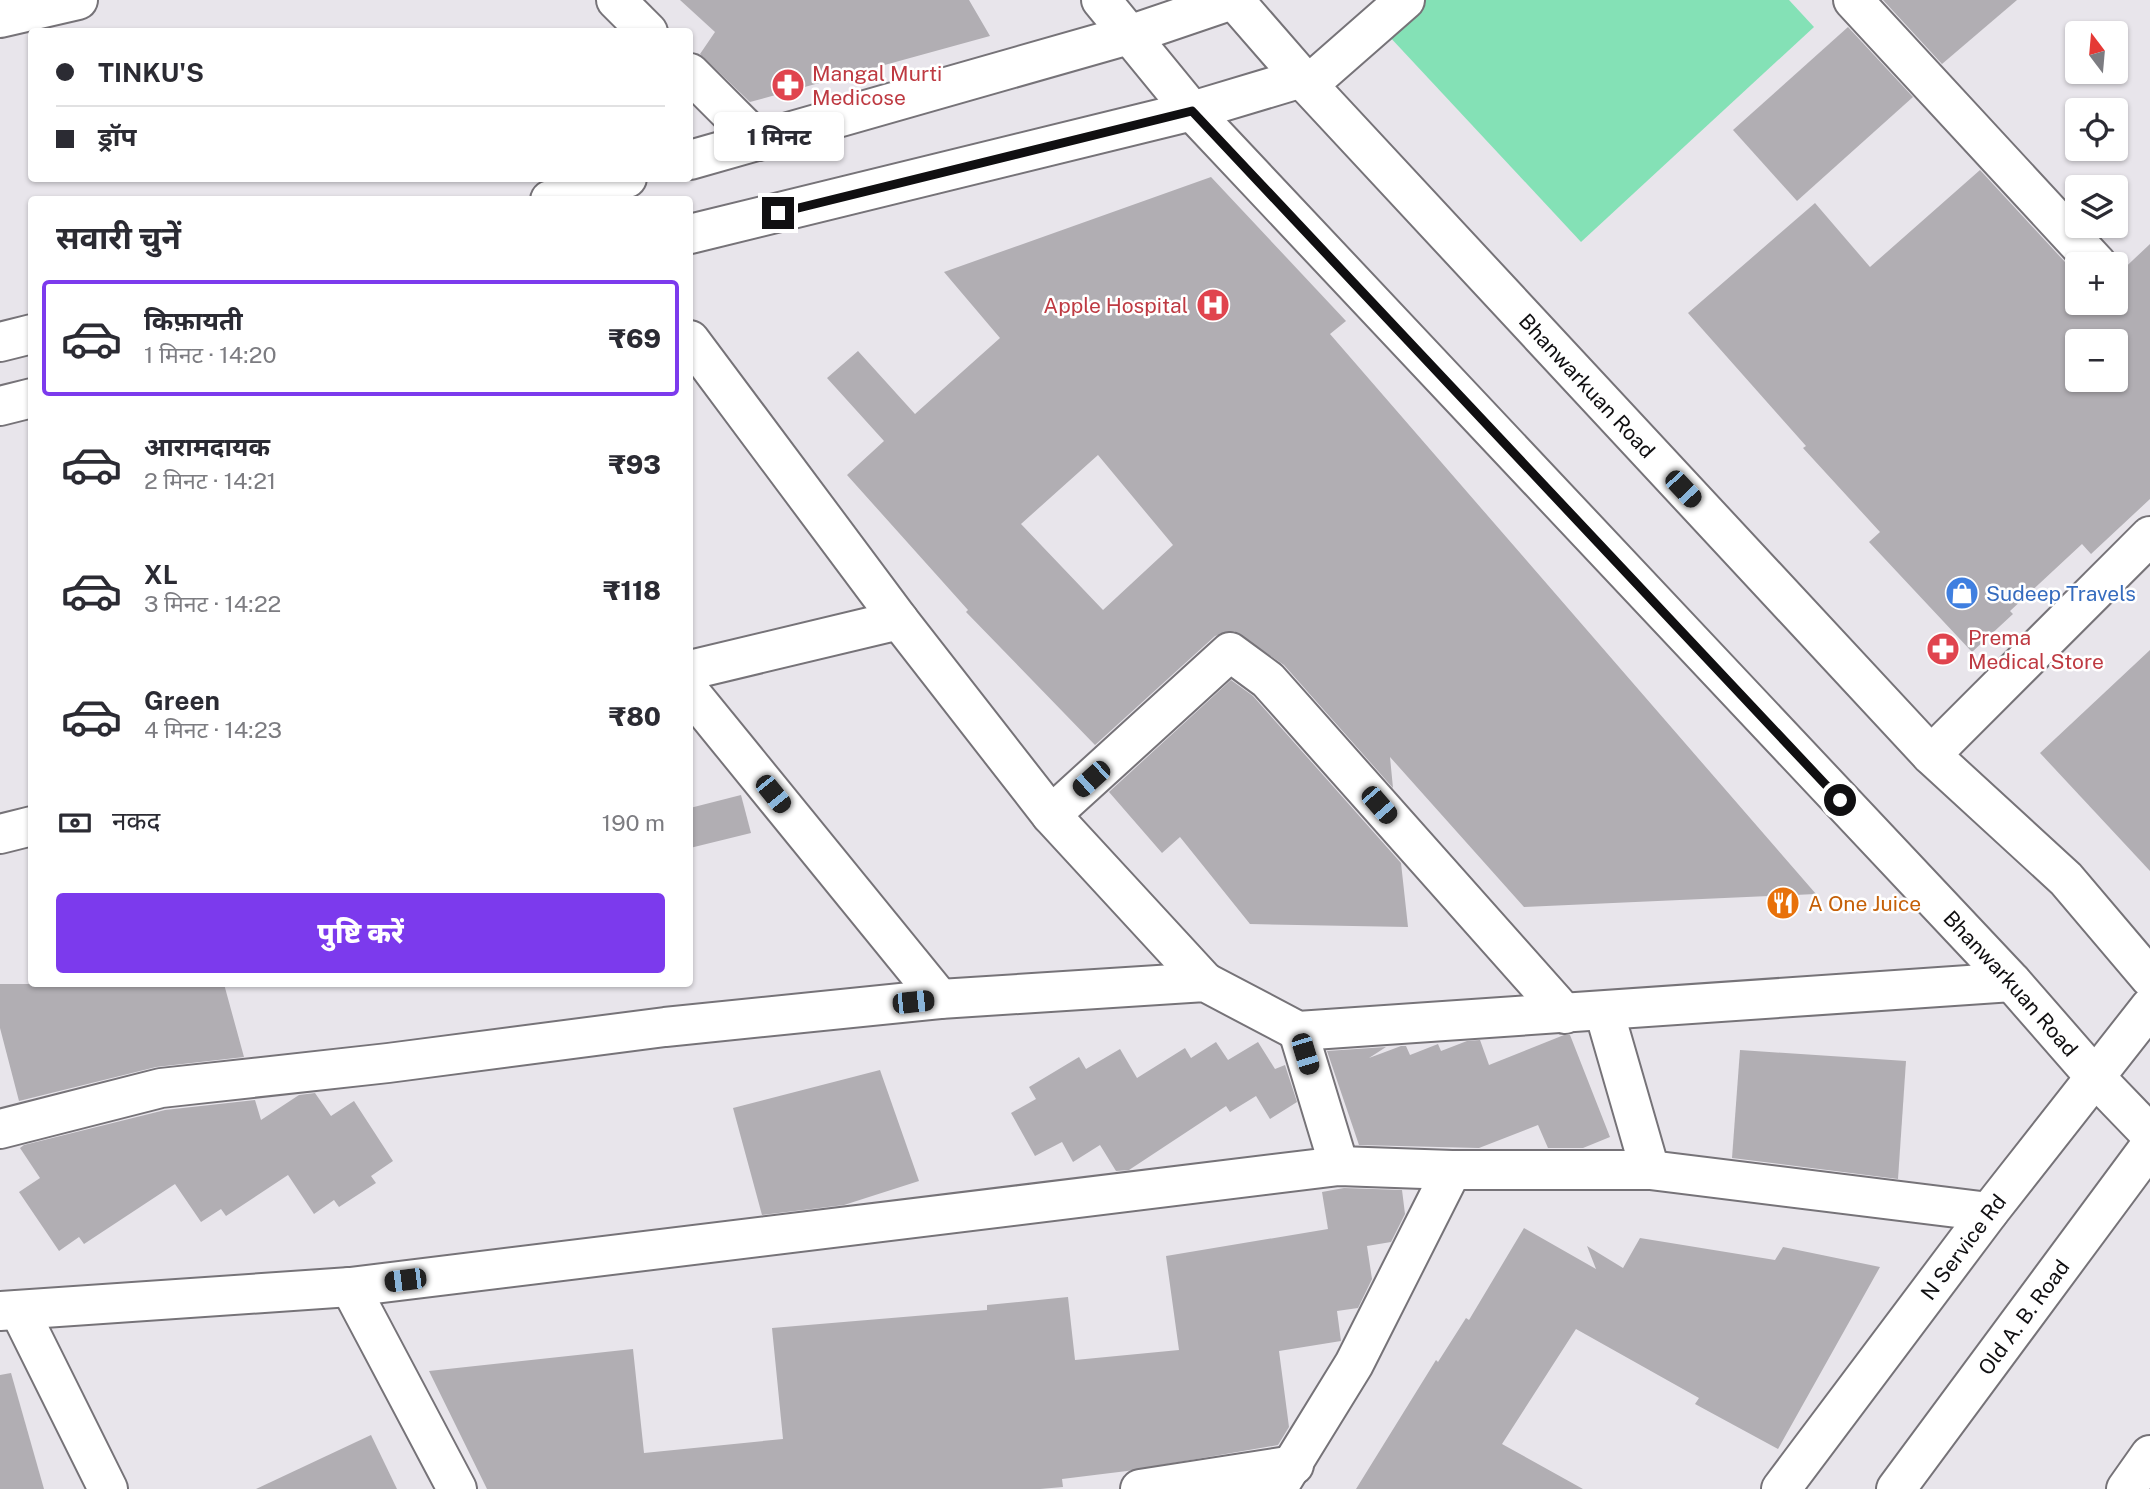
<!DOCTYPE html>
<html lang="hi">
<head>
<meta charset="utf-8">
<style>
	body { margin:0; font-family:"Public Sans","Noto Sans Devanagari",sans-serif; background:#f7f7f7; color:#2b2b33; height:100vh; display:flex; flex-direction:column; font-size:26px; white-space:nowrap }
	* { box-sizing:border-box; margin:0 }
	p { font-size:23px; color:#7c7c81 }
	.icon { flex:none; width:38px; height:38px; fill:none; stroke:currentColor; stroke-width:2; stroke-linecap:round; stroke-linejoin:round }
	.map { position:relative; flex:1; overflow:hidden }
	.drawer { position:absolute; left:28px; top:196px; width:665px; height:791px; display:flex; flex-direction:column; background:#fff; border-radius:7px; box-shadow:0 2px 5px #0004 }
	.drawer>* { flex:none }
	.hud { position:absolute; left:28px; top:28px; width:665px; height:154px; border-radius:7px; box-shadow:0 2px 5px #0004; display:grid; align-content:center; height:154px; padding:0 28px; background:#fff }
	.needle { width:46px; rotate:344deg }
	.controls { position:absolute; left:2065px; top:21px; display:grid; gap:14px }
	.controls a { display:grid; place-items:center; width:63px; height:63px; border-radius:7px; background:#fff; box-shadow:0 2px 5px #0004; font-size:35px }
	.end { position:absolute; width:32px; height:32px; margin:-16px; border:9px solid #100f11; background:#fff; box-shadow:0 0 0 4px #fff }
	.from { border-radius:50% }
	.bubble { position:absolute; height:49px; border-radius:7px; background:#fff; box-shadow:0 2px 5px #0004; font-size:23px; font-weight:800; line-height:49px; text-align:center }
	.car { position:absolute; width:21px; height:42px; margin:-21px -10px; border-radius:9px; box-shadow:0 0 5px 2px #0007; background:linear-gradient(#222 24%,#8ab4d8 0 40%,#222 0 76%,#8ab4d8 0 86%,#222 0) }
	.hud b { display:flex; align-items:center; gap:24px; height:66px; font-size:26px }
	.hud b+b { border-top:2px solid #e1e1e2 }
	.hud i { width:18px; height:18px; background:#2b2b33 }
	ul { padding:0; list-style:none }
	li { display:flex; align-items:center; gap:21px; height:116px; margin:0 14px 10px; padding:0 14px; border:4px solid transparent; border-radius:7px }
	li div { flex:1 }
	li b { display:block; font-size:26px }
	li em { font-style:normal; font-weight:800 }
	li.selected { border-color:#7c3aed }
	li>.icon { width:63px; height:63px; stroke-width:1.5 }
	h2 { padding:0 28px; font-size:32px; line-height:84px }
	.pay { display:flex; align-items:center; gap:18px; height:77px; padding:0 28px; font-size:26px }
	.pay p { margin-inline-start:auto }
	.primary-button { display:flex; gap:14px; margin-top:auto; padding:14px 28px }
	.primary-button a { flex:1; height:80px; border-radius:7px; background:#7c3aed; color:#fff; font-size:28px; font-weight:800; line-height:80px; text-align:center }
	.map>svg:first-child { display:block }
	.green { fill:#84e1b6 }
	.building { fill:#b1aeb3; fill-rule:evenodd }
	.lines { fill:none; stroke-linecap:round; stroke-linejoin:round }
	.minor-casing { stroke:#767378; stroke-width:42 }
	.tertiary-casing { stroke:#767378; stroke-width:42 }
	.secondary-casing { stroke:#767378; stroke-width:42 }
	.minor { stroke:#fff; stroke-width:38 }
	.tertiary { stroke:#fff; stroke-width:38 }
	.secondary { stroke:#fff; stroke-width:38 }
	.route { stroke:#100f11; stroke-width:9 }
	.labels { text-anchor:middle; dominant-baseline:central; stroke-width:5; stroke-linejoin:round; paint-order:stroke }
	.health-label { font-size:21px; fill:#be3a42; stroke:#fff; text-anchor:start }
	.street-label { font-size:21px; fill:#100f11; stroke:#fff }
	.shop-label { font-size:21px; fill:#366cbe; stroke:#fff; text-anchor:start }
	.food-label { font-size:21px; fill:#c56008; stroke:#fff; text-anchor:start }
</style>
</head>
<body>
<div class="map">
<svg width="2150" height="1489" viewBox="0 0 2150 1489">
	<rect width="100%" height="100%" fill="#e8e5eb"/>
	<path class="green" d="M1395,0h394l25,27 -233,215 -207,-222z"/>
	<g class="building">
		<path d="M680,0h289l21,36 -240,66 -50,-48 15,-22z"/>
		<path d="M1883,0h134l-75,64z"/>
		<path d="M1848,27l65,70 -116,104 -64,-71z"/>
		<path d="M1980,170l97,105v28h39v-27l34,-32v255l-59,55 -9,-10 -72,67 3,3 -41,38 -103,-110 11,-10 -77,-84 3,-2 -118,-133 127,-110 55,64zM2077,341h39v39h-39z"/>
		<path d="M1211,177l135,144 -16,13 486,560 -292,13 -134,-150 3,31 -109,-123 -50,-34 -19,5 -120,109 -129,-133 2,-2 -121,-135 37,-34 -57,-63 31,-27 57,63 85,-76 -56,-66zM1098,455l75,90 -70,65 -82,-86z"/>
		<path d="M2150,650v221l-110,-118z"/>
		<path d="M1231,680l22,16 148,167 7,64 -158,-3 -70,-87 -18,16 -53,-61z"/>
		<path d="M741,795l10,38 -61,15v-40z"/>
		<path d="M0,984h224l20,73 -88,10 -137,34 -19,-73z"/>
		<path d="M1564,1035h6l40,102 -27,11h-35l-10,-23 -59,23 -120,-3 -32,-94 59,-4 -17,11 32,-12h5l4,9 28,-11 3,7 26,-10 13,-1 9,25z"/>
		<path d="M1216,1042l12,18 30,-18 17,27 10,-4 12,37 -27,17 -14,-23 -26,16 -4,-6 -97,64 -13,1 -16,-26 -27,17 -11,-20 -27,14 -24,-43 25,-14 -7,-12 50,-30 7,12 34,-20 17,29 48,-30 6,10z"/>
		<path d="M1740,1050l166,11 -8,118 -166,-21z"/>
		<path d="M880,1070l39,111 -75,24 -82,10 -29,-107z"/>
		<path d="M315,1093l16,23 23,-15 39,60 -22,15 5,7 -37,24 -5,-7 -20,14 -26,-39 -62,41 -5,-7 -20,13 -26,-38 -91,60 -5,-7 -20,14 -40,-59 21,-14 -20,-30 4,-3 141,-35 90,-10 6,20 38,-25z"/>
		<path d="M1344,1188l58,2 3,24 -14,28 -24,4 5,33 -14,29 -21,3 4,30 -62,10 10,76 -11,18 -151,26 -65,8 1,8 -23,2h-553l-58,-118 204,-22 11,104 139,-14 -11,-111 215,-18v-5l81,-8 7,63 104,-10 -13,-94 162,-27 -6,-37z"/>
		<path d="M1524,1228l72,41 -9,-23 36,22 17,-30 135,22 8,-13 97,20 -102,182 -83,-45 4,-6 -123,-69 -74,115 81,45h-227l80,-129 2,2 28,-44 3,2z"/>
		<path d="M11,1373l33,116h-44v-114z"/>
		<path d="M371,1435l26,54h-141z"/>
	</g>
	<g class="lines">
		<defs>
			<g id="minor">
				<path d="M616,0l32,32"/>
				<path d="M1853,0l244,264"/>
				<path d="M0,18l78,-18"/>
				<path d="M690,73l68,68"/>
				<path d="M1308,85l97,-85"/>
				<path d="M690,340l209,280 152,195 154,167"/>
				<path d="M690,670l209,-50"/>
				<path d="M690,692l250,307"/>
				<path d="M1931,755l219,-219"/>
				<path d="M1051,815l179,-163 38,28 297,334"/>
				<path d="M0,834l32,-8"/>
				<path d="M1604,1011l46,159"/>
				<path d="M1298,1031l41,135"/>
				<path d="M0,1129l161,-41 227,-25 277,-36 275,-28 265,-17 93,49 714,-49"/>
				<path d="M350,1287l107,202"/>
				<path d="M19,1310l89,179"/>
				<path d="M0,1311l350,-24 989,-121 113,4h198l339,42"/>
				<path d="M1140,1489l154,-24"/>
				<path d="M1277,1489l77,-125 98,-194"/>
			</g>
			<g id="tertiary">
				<path d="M690,160l442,-126 100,-34"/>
				<path d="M550,200l77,-22"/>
				<path d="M690,234l502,-123 110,-33"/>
				<path d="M0,342l32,-8"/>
				<path d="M0,406l32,-8"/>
				<path id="s1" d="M1781,1489l208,-277 161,-205"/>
			</g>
			<g id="secondary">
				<path id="s2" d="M1101,0l91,111 820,871 83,95 55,57"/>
				<path id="s3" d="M1234,0l74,85 623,670 135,124 84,99"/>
				<path id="s4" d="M1896,1489l254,-343"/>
				<path d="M2126,1489l24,-34"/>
			</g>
		</defs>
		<use href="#minor" class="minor-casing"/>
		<use href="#tertiary" class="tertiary-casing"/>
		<use href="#secondary" class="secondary-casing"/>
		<use href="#minor" class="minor"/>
		<use href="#tertiary" class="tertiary"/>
		<use href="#secondary" class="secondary"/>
	</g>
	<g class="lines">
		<path class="route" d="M778,213l414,-102 648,689"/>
	</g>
	<defs>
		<symbol id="pharmacy-disc" viewBox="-11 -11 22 22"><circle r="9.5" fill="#e0444e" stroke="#fff"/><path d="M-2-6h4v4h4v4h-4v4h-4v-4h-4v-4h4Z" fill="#fff"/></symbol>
		<symbol id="hospital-disc" viewBox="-11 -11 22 22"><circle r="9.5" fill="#e0444e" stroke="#fff"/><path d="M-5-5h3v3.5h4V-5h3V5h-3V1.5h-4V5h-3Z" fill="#fff"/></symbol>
		<symbol id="shop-disc" viewBox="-11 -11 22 22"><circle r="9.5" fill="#3f7fe0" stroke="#fff"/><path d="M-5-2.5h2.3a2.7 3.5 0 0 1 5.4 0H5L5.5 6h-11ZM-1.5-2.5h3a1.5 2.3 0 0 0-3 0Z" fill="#fff"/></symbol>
		<symbol id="restaurant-disc" viewBox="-11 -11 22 22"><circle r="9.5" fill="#e8710a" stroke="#fff"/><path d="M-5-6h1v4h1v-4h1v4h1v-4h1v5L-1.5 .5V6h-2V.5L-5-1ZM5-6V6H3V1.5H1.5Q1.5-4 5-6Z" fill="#fff"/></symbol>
	</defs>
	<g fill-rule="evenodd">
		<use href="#pharmacy-disc" x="769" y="66" width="38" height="38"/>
		<use href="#hospital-disc" x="1194" y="286" width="38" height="38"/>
		<use href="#shop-disc" x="1943" y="574" width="38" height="38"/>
		<use href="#pharmacy-disc" x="1924" y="630" width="38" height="38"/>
		<use href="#restaurant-disc" x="1764" y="884" width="38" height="38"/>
	</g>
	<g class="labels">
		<g class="health-label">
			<text x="812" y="73">Mangal Murti<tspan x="812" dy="24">Medicose</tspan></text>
			<text x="1188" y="305" text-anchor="end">Apple Hospital</text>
			<text x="1968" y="637">Prema<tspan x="1968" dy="24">Medical Store</tspan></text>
		</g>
		<g class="street-label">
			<text stroke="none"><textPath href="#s3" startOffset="523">Bhanwarkuan Road</textPath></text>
			<text stroke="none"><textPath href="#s2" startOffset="1340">Bhanwarkuan Road</textPath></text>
			<text stroke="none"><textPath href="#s1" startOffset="303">N Service Rd</textPath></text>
			<text stroke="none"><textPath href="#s4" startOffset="214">Old A. B. Road</textPath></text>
		</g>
		<g class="shop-label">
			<text x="1986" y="593">Sudeep Travels</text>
		</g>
		<g class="food-label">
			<text x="1808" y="903">A One Juice</text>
		</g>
	</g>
</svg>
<div class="controls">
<a><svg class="needle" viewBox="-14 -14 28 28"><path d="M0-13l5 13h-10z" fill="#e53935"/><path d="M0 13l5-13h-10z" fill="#7c7c81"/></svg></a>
<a><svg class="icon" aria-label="locate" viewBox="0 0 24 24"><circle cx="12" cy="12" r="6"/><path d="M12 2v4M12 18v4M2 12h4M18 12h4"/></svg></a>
<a><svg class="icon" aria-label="layers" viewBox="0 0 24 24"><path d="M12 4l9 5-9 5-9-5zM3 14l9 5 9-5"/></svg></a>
<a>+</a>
<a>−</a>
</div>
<i class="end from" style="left:1840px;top:800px"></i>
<i class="end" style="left:778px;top:213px"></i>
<div class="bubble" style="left:714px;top:112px;width:130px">1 मिनट</div>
<i class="car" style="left:1683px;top:489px;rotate:137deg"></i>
<i class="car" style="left:1091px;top:779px;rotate:228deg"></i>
<i class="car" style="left:773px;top:794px;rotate:141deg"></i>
<i class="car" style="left:1379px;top:805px;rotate:139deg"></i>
<i class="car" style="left:913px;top:1002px;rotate:84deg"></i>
<i class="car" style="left:1305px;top:1054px;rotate:163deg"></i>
<i class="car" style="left:405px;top:1280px;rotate:263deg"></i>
<div class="hud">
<b><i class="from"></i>TINKU'S</b>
<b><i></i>ड्रॉप</b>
</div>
<section class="drawer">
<h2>सवारी चुनें</h2>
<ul>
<li class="selected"><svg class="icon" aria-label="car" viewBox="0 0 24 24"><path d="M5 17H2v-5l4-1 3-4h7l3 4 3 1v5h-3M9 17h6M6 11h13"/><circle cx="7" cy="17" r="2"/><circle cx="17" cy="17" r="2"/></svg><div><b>किफ़ायती</b><p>1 मिनट · 14:20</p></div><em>₹69</em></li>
<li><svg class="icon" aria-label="car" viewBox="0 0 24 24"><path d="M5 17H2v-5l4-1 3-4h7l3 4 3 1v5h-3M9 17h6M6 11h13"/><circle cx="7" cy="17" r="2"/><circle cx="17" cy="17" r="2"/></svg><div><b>आरामदायक</b><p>2 मिनट · 14:21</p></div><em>₹93</em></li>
<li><svg class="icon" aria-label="car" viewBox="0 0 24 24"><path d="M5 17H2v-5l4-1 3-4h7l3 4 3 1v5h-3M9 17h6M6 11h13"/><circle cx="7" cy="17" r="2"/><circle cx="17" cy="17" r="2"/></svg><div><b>XL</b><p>3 मिनट · 14:22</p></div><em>₹118</em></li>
<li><svg class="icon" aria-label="car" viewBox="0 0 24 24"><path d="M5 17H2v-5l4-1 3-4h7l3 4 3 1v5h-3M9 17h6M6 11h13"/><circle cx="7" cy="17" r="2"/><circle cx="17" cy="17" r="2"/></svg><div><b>Green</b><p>4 मिनट · 14:23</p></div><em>₹80</em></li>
</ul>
<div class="pay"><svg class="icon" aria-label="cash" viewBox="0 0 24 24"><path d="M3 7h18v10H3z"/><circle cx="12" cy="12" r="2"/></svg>नकद<p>190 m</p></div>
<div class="primary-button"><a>पुष्टि करें</a></div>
</section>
</div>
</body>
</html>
